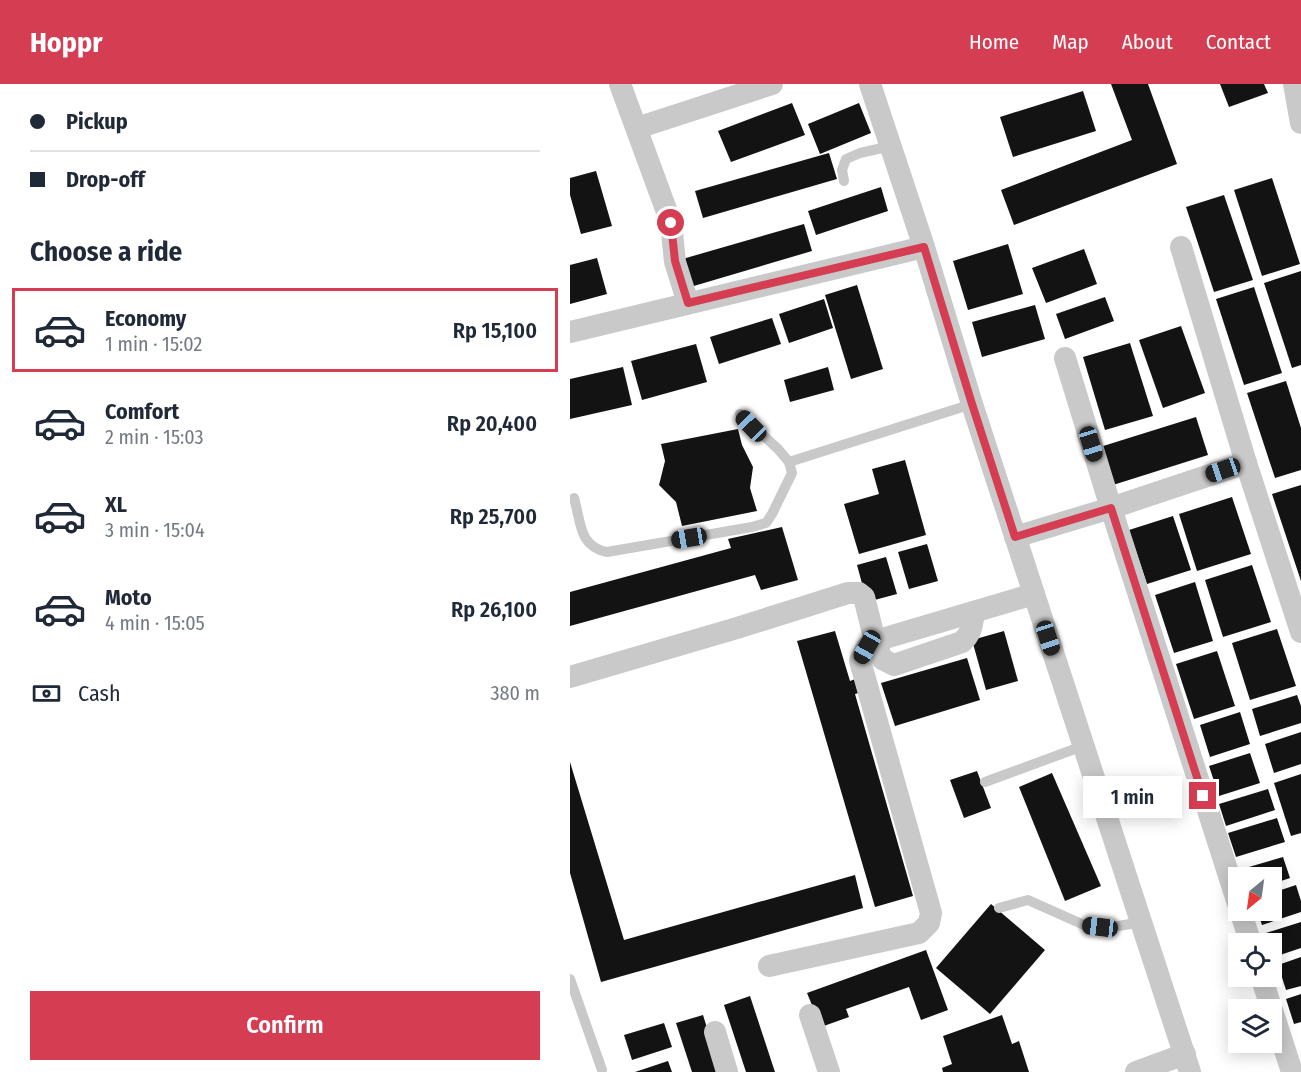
<!DOCTYPE html>
<html lang="en">
<head>
<meta charset="utf-8">
<style>
	body { margin:0; font-family:"Fira Sans Condensed",sans-serif; background:#f6f6f7; color:#1f2937; height:100vh; display:flex; flex-direction:column; font-size:22px; white-space:nowrap }
	* { box-sizing:border-box; margin:0 }
	p { font-size:20px; color:#747a83 }
	.icon { flex:none; width:33px; height:33px; fill:none; stroke:currentColor; stroke-width:2; stroke-linecap:round; stroke-linejoin:round }
	.map { position:relative; flex:1; overflow:hidden }
	.sheet { display:flex; flex-direction:column; background:#fff; width:570px }
	.sheet>* { flex:none }
	.hud { display:grid; align-content:center; height:132px; padding:0 30px; background:#fff }
	.needle { width:39px; rotate:209deg }
	.buttons { position:absolute; left:658px; top:783px; display:grid; gap:12px }
	.buttons a { display:grid; place-items:center; width:54px; height:54px; border-radius:0px; background:#fff; box-shadow:0 3px 15px #0003; font-size:30px }
	.end { position:absolute; width:27px; height:27px; margin:-14px; border:8px solid #d53d52; background:#fff; box-shadow:0 0 0 3px #fff }
	.from { border-radius:50% }
	.bubble { position:absolute; height:42px; border-radius:0px; background:#fff; box-shadow:0 3px 15px #0003; font-size:20px; font-weight:600; line-height:42px; text-align:center }
	.car { position:absolute; width:18px; height:36px; margin:-18px -9px; border-radius:8px; box-shadow:0 0 4px 2px #0007; background:linear-gradient(#222 24%,#8ab4d8 0 40%,#222 0 76%,#8ab4d8 0 86%,#222 0) }
	.hud b { display:flex; align-items:center; gap:21px; height:57px; font-size:22px }
	.hud b+b { border-top:2px solid #e0e1e3 }
	.hud i { width:15px; height:15px; background:#1f2937 }
	ul { padding:0; list-style:none }
	li { display:flex; align-items:center; gap:18px; height:84px; margin:0 12px 9px; padding:0 18px; border:3px solid transparent; border-radius:0px }
	li div { flex:1 }
	li b { display:block; font-size:22px }
	li em { font-style:normal; font-weight:600 }
	li.active { border-color:#d53d52 }
	li>.icon { width:54px; height:54px; stroke-width:1.5 }
	h2 { padding:0 30px; font-size:27px; line-height:72px }
	.pay { display:flex; align-items:center; gap:15px; height:66px; padding:0 30px; font-size:22px }
	.pay p { margin-inline-start:auto }
	.button { display:flex; gap:12px; margin-top:auto; padding:12px 30px }
	.button a { flex:1; height:69px; border-radius:0px; background:#d53d52; color:#fff; font-size:24px; font-weight:600; line-height:69px; text-align:center }
	header { display:flex; align-items:center; gap:36px; box-sizing:border-box; height:84px; padding:0 30px; background:#d53d52; color:#fff }
	header strong { font-size:28px }
	nav { display:flex; gap:33px; margin-inline-start:auto; font-size:21px }
	main { display:flex; flex:1; min-height:0 }
	.map>svg:first-child { display:block }
	.building { fill:#131313 }
	.lines { fill:none; stroke-linecap:round; stroke-linejoin:round }
	.service { stroke:#c9c9c9; stroke-width:10 }
	.minor { stroke:#c9c9c9; stroke-width:22 }
	.route { stroke:#d53d52; stroke-width:8 }
</style>
</head>
<body>
<header>
<strong>Hoppr</strong>
<nav><a>Home</a><a>Map</a><a>About</a><a>Contact</a></nav>
</header>
<main>
<section class="sheet">
<div class="hud">
<b><i class="from"></i>Pickup</b>
<b><i></i>Drop-off</b>
</div>
<h2>Choose a ride</h2>
<ul>
<li class="active"><svg class="icon" aria-label="car" viewBox="0 0 24 24"><path d="M5 17H2v-5l4-1 3-4h7l3 4 3 1v5h-3M9 17h6M6 11h13"/><circle cx="7" cy="17" r="2"/><circle cx="17" cy="17" r="2"/></svg><div><b>Economy</b><p>1 min · 15:02</p></div><em>Rp 15,100</em></li>
<li><svg class="icon" aria-label="car" viewBox="0 0 24 24"><path d="M5 17H2v-5l4-1 3-4h7l3 4 3 1v5h-3M9 17h6M6 11h13"/><circle cx="7" cy="17" r="2"/><circle cx="17" cy="17" r="2"/></svg><div><b>Comfort</b><p>2 min · 15:03</p></div><em>Rp 20,400</em></li>
<li><svg class="icon" aria-label="car" viewBox="0 0 24 24"><path d="M5 17H2v-5l4-1 3-4h7l3 4 3 1v5h-3M9 17h6M6 11h13"/><circle cx="7" cy="17" r="2"/><circle cx="17" cy="17" r="2"/></svg><div><b>XL</b><p>3 min · 15:04</p></div><em>Rp 25,700</em></li>
<li><svg class="icon" aria-label="car" viewBox="0 0 24 24"><path d="M5 17H2v-5l4-1 3-4h7l3 4 3 1v5h-3M9 17h6M6 11h13"/><circle cx="7" cy="17" r="2"/><circle cx="17" cy="17" r="2"/></svg><div><b>Moto</b><p>4 min · 15:05</p></div><em>Rp 26,100</em></li>
</ul>
<div class="pay"><svg class="icon" aria-label="cash" viewBox="0 0 24 24"><path d="M3 7h18v10H3z"/><circle cx="12" cy="12" r="2"/></svg>Cash<p>380 m</p></div>
<div class="button"><a>Confirm</a></div>
</section>
<div class="map">
<svg width="731" height="988" viewBox="0 0 731 988">
	<rect width="100%" height="100%" fill="#fff"/>
	<g class="building">
		<path d="M541,0h37l29,80 -163,61 -13,-35 131,-50z"/>
		<path d="M650,0h44l4,9 -39,14z"/>
		<path d="M513,7l13,40 -83,26 -13,-40z"/>
		<path d="M222,19l13,32 -74,27 -13,-31z"/>
		<path d="M289,19l12,30 -51,21 -12,-30z"/>
		<path d="M259,69l8,26 -134,39 -8,-27z"/>
		<path d="M26,87l16,55 -31,8 -11,-39v-17z"/>
		<path d="M702,94l28,86 -38,12 -28,-86z"/>
		<path d="M311,103l7,24 -72,24 -8,-24z"/>
		<path d="M654,111l29,85 -39,12 -28,-85z"/>
		<path d="M234,140l8,27 -125,37 -8,-28z"/>
		<path d="M438,160l15,50 -55,16 -15,-49z"/>
		<path d="M514,165l13,35 -51,19 -14,-35z"/>
		<path d="M27,174l10,36 -37,10v-39z"/>
		<path d="M731,187v94l-9,3 -28,-85z"/>
		<path d="M287,201l26,84 -32,10 -26,-84z"/>
		<path d="M684,203l28,86 -38,12 -28,-86z"/>
		<path d="M535,213l9,24 -49,18 -9,-25z"/>
		<path d="M254,215l9,29 -44,15 -10,-29z"/>
		<path d="M465,221l10,34 -63,18 -10,-35z"/>
		<path d="M202,234l9,26 -62,20 -9,-27z"/>
		<path d="M611,242l24,67 -42,15 -24,-68z"/>
		<path d="M560,259l23,73 -48,14 -22,-73z"/>
		<path d="M126,260l11,38 -65,18 -11,-39z"/>
		<path d="M53,283l9,38 -62,14v-40z"/>
		<path d="M258,283l6,23 -44,12 -6,-22z"/>
		<path d="M716,297l15,47v42l-26,8 -28,-85z"/>
		<path d="M626,333l12,38 -95,30 -13,-38z"/>
		<path d="M168,345l4,16 11,22 -3,21 7,23 -75,15 -6,-24 -17,-17 6,-24 -4,-17z"/>
		<path d="M335,376l21,75 -67,19 -15,-50 35,-10 -7,-25z"/>
		<path d="M731,401v96l-29,-87z"/>
		<path d="M662,413l19,57 -54,17 -18,-57z"/>
		<path d="M603,432l18,54 -44,14 -18,-54z"/>
		<path d="M212,443l16,53 -37,10 -6,-15 -185,51v-34l161,-44 -3,-9z"/>
		<path d="M357,460l11,37 -29,8 -11,-37z"/>
		<path d="M316,473l11,37 -30,8 -10,-37z"/>
		<path d="M682,481l19,57 -48,15 -18,-57z"/>
		<path d="M625,498l18,59 -39,12 -19,-58z"/>
		<path d="M707,545l19,57 -46,14 -18,-57z"/>
		<path d="M265,547l15,50 8,-3 4,14 -7,2 58,202 -38,11 -78,-266z"/>
		<path d="M434,547l14,50 -32,9 -14,-50z"/>
		<path d="M647,567l18,55 -41,13 -18,-55z"/>
		<path d="M397,574l13,42 -85,26 -14,-43z"/>
		<path d="M727,611l4,11v17l-41,13 -8,-27z"/>
		<path d="M670,628l10,32 -40,13 -10,-32z"/>
		<path d="M731,648v32l-27,9 -9,-29z"/>
		<path d="M680,669l10,30 -41,13 -10,-30z"/>
		<path d="M0,678l54,178 231,-65 8,33 -262,74 -31,-109z"/>
		<path d="M407,687l14,37 -27,10 -14,-38z"/>
		<path d="M482,689l49,113 -36,15 -46,-114z"/>
		<path d="M731,690v59l-10,3 -17,-53z"/>
		<path d="M698,705l7,21 -49,16 -7,-22z"/>
		<path d="M707,734l8,24 -49,15 -8,-24z"/>
		<path d="M713,773l7,21 -18,6v-6h-27l-3,-9z"/>
		<path d="M726,801l5,16v11l-39,13 -5,-15h15v-17z"/>
		<path d="M421,820l54,46 -55,64 -54,-46z"/>
		<path d="M731,838v26l-27,9 -2,-13h-2l-4,-11z"/>
		<path d="M356,866l22,60 -27,10 -12,-33 -63,22 3,8 -28,10 -14,-34z"/>
		<path d="M731,873v29l-15,4 -8,-25z"/>
		<path d="M731,910v28l-7,2 -8,-25z"/>
		<path d="M180,912l21,64 4,12h-29l-22,-67z"/>
		<path d="M133,931l18,57h-29l-16,-49z"/>
		<path d="M432,931l10,29 7,-3 10,31h-86l-1,-4 10,-4 -9,-28z"/>
		<path d="M94,939l8,24 -40,13 -8,-25z"/>
		<path d="M98,977l4,11h-37z"/>
	</g>
	<g class="lines">
		<g class="service">
			<path d="M274,97l-2,-11 4,-11 14,-6 31,-7"/>
			<path d="M170,330l38,35 11,13"/>
			<path d="M4,414c7,24 5,49 33,54l145,-25 14,-4 6,-9 20,-41 -3,-11 183,-58"/>
			<path d="M415,698l98,-36"/>
			<path d="M429,824l29,-8 56,25 29,2 28,-5"/>
			<path d="M0,895l32,91"/>
		</g>
		<g class="minor">
			<path d="M50,0l51,139 4,39 13,41"/>
			<path d="M300,0l54,163 48,157 218,668"/>
			<path d="M724,0l7,39"/>
			<path d="M67,44l135,-44"/>
			<path d="M611,163l65,216 55,169"/>
			<path d="M0,248l354,-85"/>
			<path d="M495,274l46,150 128,399"/>
			<path d="M445,453l96,-29 135,-45"/>
			<path d="M0,593l167,-49 111,-35h11l5,4 11,44 7,18 12,6 68,-23c10,-9 10,-17 12,-30"/>
			<path d="M670,826l11,34"/>
			<path d="M199,882l150,-33 10,-10 2,-10 -71,-252 7,-14 8,-6 159,-47"/>
			<path d="M691,892l31,96"/>
			<path d="M240,931l19,57"/>
			<path d="M145,948l12,40"/>
			<path d="M566,988l49,-18"/>
		</g>
	</g>
	<g class="lines">
		<path class="route" d="M101,139l4,38 13,42 236,-56 48,157 43,133 96,-29 92,288"/>
	</g>
</svg>
<div class="buttons">
<a><svg class="needle" viewBox="-14 -14 28 28"><path d="M0-13l5 13h-10z" fill="#e53935"/><path d="M0 13l5-13h-10z" fill="#747a83"/></svg></a>
<a><svg class="icon" aria-label="locate" viewBox="0 0 24 24"><circle cx="12" cy="12" r="6"/><path d="M12 2v4M12 18v4M2 12h4M18 12h4"/></svg></a>
<a><svg class="icon" aria-label="layers" viewBox="0 0 24 24"><path d="M12 4l9 5-9 5-9-5zM3 14l9 5 9-5"/></svg></a>
</div>
<i class="end from" style="left:101px;top:139px"></i>
<i class="end" style="left:633px;top:712px"></i>
<div class="bubble" style="left:513px;top:692px;width:99px">1 min</div>
<i class="car" style="left:181px;top:342px;rotate:316deg"></i>
<i class="car" style="left:521px;top:360px;rotate:163deg"></i>
<i class="car" style="left:653px;top:386px;rotate:251deg"></i>
<i class="car" style="left:119px;top:454px;rotate:260deg"></i>
<i class="car" style="left:478px;top:554px;rotate:162deg"></i>
<i class="car" style="left:297px;top:563px;rotate:209deg"></i>
<i class="car" style="left:530px;top:843px;rotate:277deg"></i>
</div>
</main>
</body>
</html>
